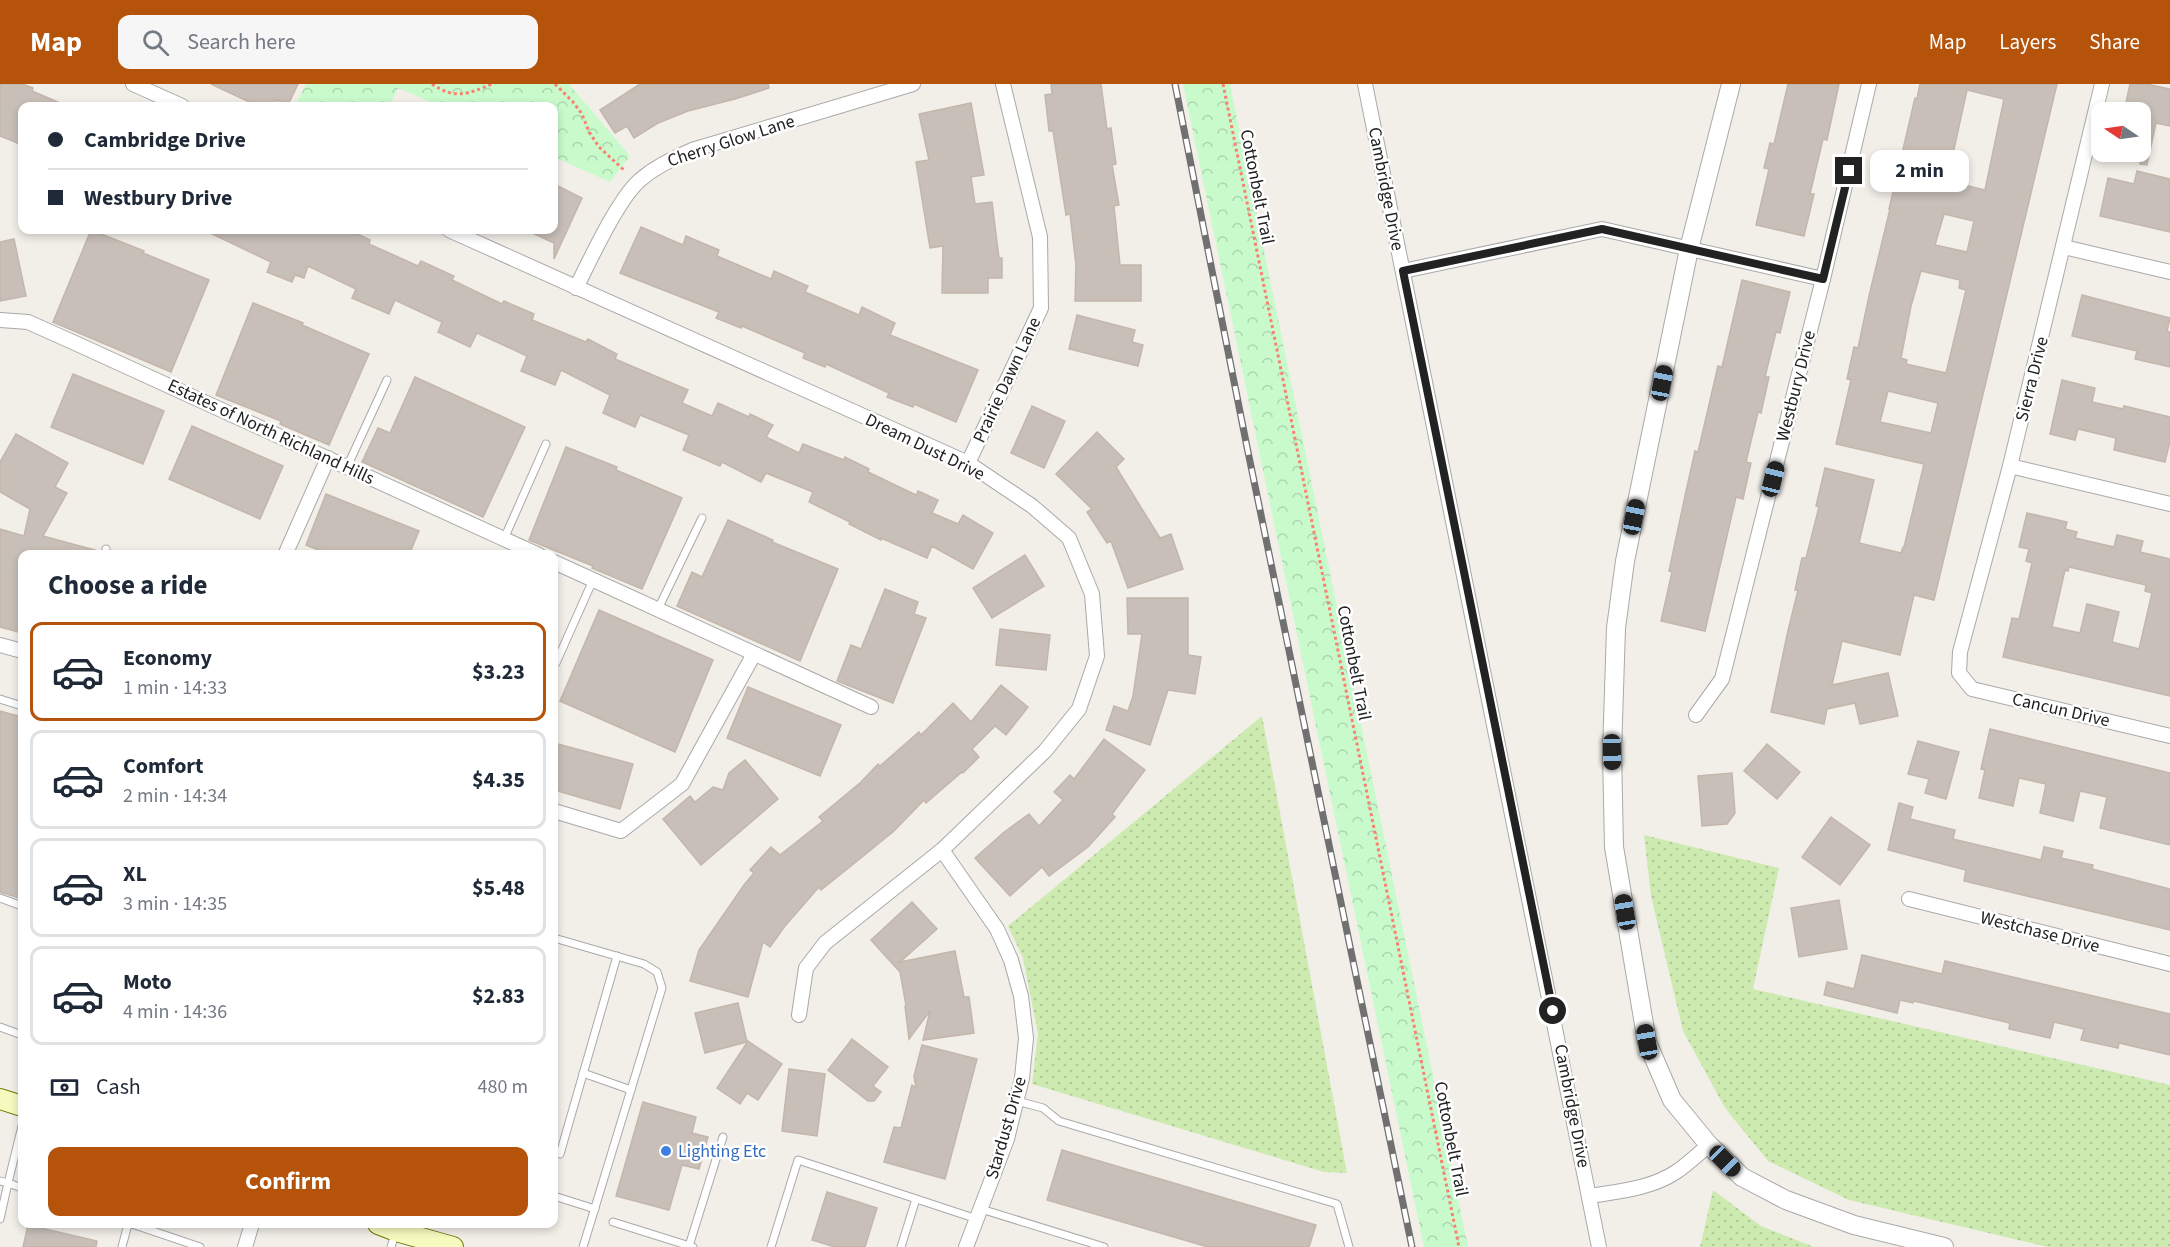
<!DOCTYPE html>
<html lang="en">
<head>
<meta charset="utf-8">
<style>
	body { margin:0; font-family:"Source Sans 3",sans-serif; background:#f6f6f7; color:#1f2937; height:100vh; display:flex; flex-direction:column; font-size:22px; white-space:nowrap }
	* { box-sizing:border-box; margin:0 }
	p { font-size:20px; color:#747a83 }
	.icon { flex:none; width:33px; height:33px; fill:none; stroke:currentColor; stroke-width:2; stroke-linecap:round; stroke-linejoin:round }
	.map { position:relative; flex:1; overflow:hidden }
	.side { position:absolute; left:18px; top:466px; width:540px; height:678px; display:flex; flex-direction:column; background:#fff; border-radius:12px; box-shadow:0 3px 9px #0003 }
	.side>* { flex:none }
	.top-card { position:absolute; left:18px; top:18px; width:540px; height:132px; border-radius:12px; box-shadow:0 3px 9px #0003; display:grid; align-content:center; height:132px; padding:0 30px; background:#fff }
	.needle { width:39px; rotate:283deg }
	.buttons { position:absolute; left:2091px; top:18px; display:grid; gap:12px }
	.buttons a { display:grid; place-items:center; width:60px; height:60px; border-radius:12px; background:#fff; box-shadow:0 3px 9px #0003; font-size:30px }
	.end { position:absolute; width:27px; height:27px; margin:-14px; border:8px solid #222; background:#fff; box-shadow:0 0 0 3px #fff }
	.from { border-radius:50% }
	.bubble { position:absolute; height:42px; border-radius:12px; background:#fff; box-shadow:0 3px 9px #0003; font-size:20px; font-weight:700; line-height:42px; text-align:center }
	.car { position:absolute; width:18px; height:36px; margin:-18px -9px; border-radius:8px; box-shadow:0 0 4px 2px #0007; background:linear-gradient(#222 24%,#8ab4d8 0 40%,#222 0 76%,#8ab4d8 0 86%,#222 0) }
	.top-card b { display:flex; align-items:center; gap:21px; height:57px; font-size:22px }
	.top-card b+b { border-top:2px solid #e0e1e3 }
	.top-card i { width:15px; height:15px; background:#1f2937 }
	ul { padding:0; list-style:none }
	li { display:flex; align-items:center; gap:18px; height:99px; margin:0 12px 9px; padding:0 18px; border:3px solid #e0e1e3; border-radius:12px }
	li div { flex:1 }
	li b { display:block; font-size:22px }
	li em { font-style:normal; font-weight:700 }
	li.current { border-color:#b45309 }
	li>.icon { width:54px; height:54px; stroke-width:1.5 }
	h2 { padding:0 30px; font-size:27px; line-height:72px }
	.pay { display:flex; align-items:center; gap:15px; height:66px; padding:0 30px; font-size:22px }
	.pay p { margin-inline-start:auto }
	.action { display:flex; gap:12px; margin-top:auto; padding:12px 30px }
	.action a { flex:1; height:69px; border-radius:12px; background:#b45309; color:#fff; font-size:24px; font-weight:700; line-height:69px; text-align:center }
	header { display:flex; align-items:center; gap:36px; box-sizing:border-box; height:84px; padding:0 30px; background:#b45309; color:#fff }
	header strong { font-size:28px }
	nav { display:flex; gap:33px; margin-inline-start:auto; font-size:21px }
	.search { width:420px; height:54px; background:#f6f6f7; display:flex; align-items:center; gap:15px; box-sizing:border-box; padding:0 21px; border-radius:12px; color:#747a83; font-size:22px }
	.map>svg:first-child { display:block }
	.grass { fill:url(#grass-dots) }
	.park { fill:url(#park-crowns) }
	.building { fill:#c7bfb8; stroke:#c4b6ab; stroke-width:1.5; fill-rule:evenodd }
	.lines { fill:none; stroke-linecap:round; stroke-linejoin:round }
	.service-casing { stroke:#a9a9a9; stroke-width:9 }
	.minor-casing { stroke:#a9a9a9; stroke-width:16 }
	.tertiary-casing { stroke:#a9a9a9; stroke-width:20 }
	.secondary-casing { stroke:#707d05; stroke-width:22 }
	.path { stroke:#fa8072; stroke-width:3; stroke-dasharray:3 3; stroke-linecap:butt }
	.service { stroke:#fff; stroke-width:7 }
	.minor { stroke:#fff; stroke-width:14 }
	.tertiary { stroke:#fff; stroke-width:18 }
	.secondary { stroke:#f7fabf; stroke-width:20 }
	.rail-casing { stroke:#707070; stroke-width:7 }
	.rail { stroke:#fff; stroke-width:4.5; stroke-dasharray:14; stroke-linecap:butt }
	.route { stroke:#222; stroke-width:8 }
	.shop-dot { fill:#3f7fe0; stroke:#fff; stroke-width:2 }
	.labels { text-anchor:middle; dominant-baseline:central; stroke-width:5; stroke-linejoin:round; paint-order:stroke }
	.street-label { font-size:18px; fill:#222; stroke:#fff }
	.shop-label { font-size:18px; fill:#366cbe; stroke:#fff; text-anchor:start }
</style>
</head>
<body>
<header>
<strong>Map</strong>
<div class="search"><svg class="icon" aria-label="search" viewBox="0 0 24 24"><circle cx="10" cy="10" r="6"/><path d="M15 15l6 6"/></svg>Search here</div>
<nav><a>Map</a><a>Layers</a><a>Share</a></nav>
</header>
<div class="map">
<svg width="2170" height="1163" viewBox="0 0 2170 1163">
	<defs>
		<pattern id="grass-dots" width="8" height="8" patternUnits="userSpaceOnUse" patternTransform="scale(1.5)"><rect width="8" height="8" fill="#cdebb0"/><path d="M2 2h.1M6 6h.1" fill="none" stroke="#b0c997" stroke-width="1.8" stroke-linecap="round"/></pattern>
		<pattern id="park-crowns" width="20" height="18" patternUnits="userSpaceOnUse" patternTransform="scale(1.5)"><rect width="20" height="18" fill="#c8facc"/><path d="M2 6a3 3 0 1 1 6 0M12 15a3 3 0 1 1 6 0" fill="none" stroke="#acd6af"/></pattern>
	</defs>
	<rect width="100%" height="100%" fill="#f2efe9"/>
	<g class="grass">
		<path d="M1262,632l85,457 -23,-1 -292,-88 6,-50 -15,-76 -15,-32z"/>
		<path d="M1644,751l135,33 -26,121 417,96v162h-122l-199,-47 -81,-39 -43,-53 -42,-77 -32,-135z"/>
		<path d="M1713,1106l48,36 53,21h-114z"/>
	</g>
	<g class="park">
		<path d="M306,0h263l61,72 -20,26 -56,-25v-51h-114l-42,-18 -9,18h-94z"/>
		<path d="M1183,0h47l238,1163h-44z"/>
	</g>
	<g class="building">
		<path d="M0,0h22l11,4 -1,3 35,15h-45v39l-22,-9z"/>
		<path d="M211,0h87l-10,21 -11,-5 -3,6h-16z"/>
		<path d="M640,0h128l1,4 -34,11 -47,12 -30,12 -24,15 -7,-12 -12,7 -15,-23z"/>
		<path d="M1051,0h50l6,45 4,-1 5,36 -4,1 7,40 -5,1 6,59h21v36h-66l1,-36 -6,-51 -4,1 -13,-84h-4l-4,-36 7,-1z"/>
		<path d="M1788,0h51l-12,56 -4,-1 -13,55h4l-10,42 -48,-11 13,-56 -5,-1 6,-25 4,1z"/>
		<path d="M1920,0h137l-123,516 -20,-5 -14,60 -58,-14 -10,44 56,-12 10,43 -38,8 -5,-21 -28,6 -3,15 -53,-12 16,-77 11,-45h-3l7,-32h4l13,-51 -3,-1 9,-38 49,12 -15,63 42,10 2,-6h1l20,-83 -88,-20 15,-64 -4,-1 7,-32 4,1 11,-52 21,-87h-1l26,-111 2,1zM1967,6l37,9 -19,91 -38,-9zM1944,130l30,7 -7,31 -32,-7zM1921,187l39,9 -1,8 7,2 -20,83 -40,-9 1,-4 -6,-2 10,-52zM1888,307l50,12 -7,30 -51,-11z"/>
		<path d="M2130,0h16l24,5v37l-14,-3 -9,42 -7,-1v-52h-16z"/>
		<path d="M971,19l13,72 -13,2 4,27 17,-2 7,56h3v20h-14v15h-46l1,-47 -13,2 -14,-86 13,-2 -10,-46z"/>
		<path d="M2137,87l33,8v53l-70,-16 8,-38 26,6z"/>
		<path d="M554,100l28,14 -28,61v-16l-28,-13h28z"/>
		<path d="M641,143l42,18 3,-9 33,14 -2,6 54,23 3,-8 34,15 -3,6 54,23 3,-8 33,16 -5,12 88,35 -22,52 -42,-18 -1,3 -26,-10 2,-4 -63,-29 -1,3 -22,-9 2,-5 -63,-27 -1,2 -25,-10 3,-6 -99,-39z"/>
		<path d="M91,146l53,21 -1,2 66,27 -38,92 -118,-50z"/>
		<path d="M204,146h145l21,10 -1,4 49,22 3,-5 33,15 -2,4 50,24 2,-3 30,13 -2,6 54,22 2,-3 29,15 -2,5 73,31 -6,13 30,13 6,-13 31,14 1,-3 23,11 -7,12 33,16 4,-9 41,16 1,-3 24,12 -1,3 48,23 2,-4 20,9 -6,13 26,11 5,-9 30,18 -20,36 -41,-23 -5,12 -46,-20v2l-32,-16 1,-2 -41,-20 4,-10 -47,-19 -5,9 -39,-20 -2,4 -37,-16 6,-15 -49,-20 -5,12 -32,-14 7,-18 -49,-25 -6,15 -34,-14 6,-15 -50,-23 -7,14 -32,-15 4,-10 -47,-22 -6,14 -37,-16 4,-9 -48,-23 -4,12 -9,-3 -3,7 -25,-10 4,-10z"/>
		<path d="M14,155l12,57 -26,5v-59z"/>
		<path d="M1742,196l48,12 -10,41 -4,-1 -11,45h4l-8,36 -3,-1 -12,50 5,1 -8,36 -7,-2 -31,134 -44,-10 11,-49 -3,-1 16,-75 10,-45 3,1 20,-86 4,1z"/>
		<path d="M2082,211l88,23 -3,13 3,1v35l-35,-8 2,-8 -65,-15z"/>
		<path d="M253,219l50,20 -1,2 67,29 -40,91 -49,-21 1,-3 -65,-26z"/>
		<path d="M1077,231l58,15 -3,12 11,3 -5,21 -69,-17z"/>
		<path d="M73,290l91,37 -21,53 -92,-37z"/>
		<path d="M415,293l110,50 -42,90 -121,-55 16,-34 12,5z"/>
		<path d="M2062,296l33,8 -3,14 31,7 1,-3 46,11v24l-5,21 -51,-12 2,-12 -38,-9 -3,11 -25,-6z"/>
		<path d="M1032,322l33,15 -21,47 -33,-15z"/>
		<path d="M192,342l91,40 -23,53 -91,-40z"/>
		<path d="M1097,348l27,27 -8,8 44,71 11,-4 12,35 -55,19 -17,-47 -4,2 -20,-31 5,-3 -36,-35z"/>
		<path d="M16,350l52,29 -13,24 12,6 -24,43 52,14v5h-73v78l-22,-6v-98l24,7 6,-27 -30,-17v-30z"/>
		<path d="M566,363l51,20 -1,3 66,28 -40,91 -50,-21 1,-2 -64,-26z"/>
		<path d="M326,410l93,37 -10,24h-78l-25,-10z"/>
		<path d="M2027,429l40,9 -2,7 12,3 -2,6 39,9 3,-12 26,6 -3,11 30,7v137l-167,-39 9,-39 7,1 13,-56 -6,-2 3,-12 -10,-2zM2069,483l77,18 -1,6 7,2 -13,56 -27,-7 7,-30 -32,-8 -7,29 -28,-6 13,-57 3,1z"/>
		<path d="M728,436l45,20 -1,2 66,27 -38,92 -123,-55 15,-34 10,5z"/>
		<path d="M1025,471l19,31 -52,32 -19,-30z"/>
		<path d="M885,505l33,13 -4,12 12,4 -33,85 -56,-22 14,-36 10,4z"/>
		<path d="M1127,514h61v57l13,2 -6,37 -27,-4 -18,55 -44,-15 8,-24 14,5 5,-15 9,-62h-14z"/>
		<path d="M599,526l114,50 -38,92 -115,-51z"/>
		<path d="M1000,545l50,6 -4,35 -50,-5z"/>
		<path d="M1001,601l27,22 -22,28 -11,-9 -23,23 7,8 -16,16 -1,-1 -36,31 -2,-3 -30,31 -43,35 -30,24 -2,-3 -34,39 -15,21 -7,-5 -15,55 -58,-16 9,-31 45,-65 10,-12 -4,-3 21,-23 9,8 43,-34 -4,-4 42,-35 17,-18 2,2 39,-34 2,3 32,-32 18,19z"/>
		<path d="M748,603l93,38 -21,51 -93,-38z"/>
		<path d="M0,627l22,6v182l-22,-7z"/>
		<path d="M1990,645l180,44v72l-70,-17 7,-31 -27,-6 -7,30 -33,-8 6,-29 -27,-6 -6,28 -34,-8 6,-28 -4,-1z"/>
		<path d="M1104,655l41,31 -33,44 3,3 -27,30 -39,29 -7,-9 -32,29 -35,-38 28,-25 26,-19 10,12 24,-26 -9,-8 16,-17 4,4z"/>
		<path d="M1918,657l41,11 -13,47 -21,-6 4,-14 -21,-5z"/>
		<path d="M554,659l79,21 -13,45 -66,-19z"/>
		<path d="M1767,660l33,28 -23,27 -33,-28z"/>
		<path d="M745,676l33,39 -77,66 -38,-46 27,-23 5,6 18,-15 10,3 6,-17z"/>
		<path d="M1732,689l3,40 -8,11 -25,2 -4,-50z"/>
		<path d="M1899,719l14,4 -3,12 45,11 -2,9 88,21 3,-13 19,4 -2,7 32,7 -1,4 78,20v41l-206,-49 2,-11 -78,-20z"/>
		<path d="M1831,733l39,28 -30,40 -38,-28z"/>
		<path d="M1839,816l8,49 -48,8 -8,-49z"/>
		<path d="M912,818l25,27 -37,33 55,-11 9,46h5l5,36 -51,7 7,-29 -21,28 -4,-33 1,-1 -6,-33 -29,-32z"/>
		<path d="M1862,871l80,19 3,-13 225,53v41l-51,-12 -1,5 -37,-8 3,-11 -30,-7 -4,16 -41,-9 1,-6 -96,-22 -1,2 -13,-3 -3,13 -73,-18 3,-13 27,7z"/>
		<path d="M738,919l9,39 -42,11 -10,-40z"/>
		<path d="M852,955l36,28 -15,19 8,6 -7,9h-6l-40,-31z"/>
		<path d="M748,957l34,23 -24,36 -11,-7 -7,11 -23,-16z"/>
		<path d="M922,961l55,14 -32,120 -61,-17 10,-35 7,1 11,-43 4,3 -2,-12z"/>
		<path d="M789,985l36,5 -8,62 -35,-5z"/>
		<path d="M643,1018l53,15 -4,16 16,4 -9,32 -17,-4 -13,45 -53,-14z"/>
		<path d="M1062,1066l254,75 -7,22h-101l-161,-47z"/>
		<path d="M827,1108l50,16 -12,39h-30l-23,-7z"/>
		<path d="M28,1141l69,16 -1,6h-73z"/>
	</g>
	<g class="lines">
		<defs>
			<g id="service">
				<path d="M347,383l40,-87"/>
				<path d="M504,455l42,-95"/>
				<path d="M105,471l1,-6"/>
				<path d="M658,525l44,-91"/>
				<path d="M554,580l2,-1 37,-83"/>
				<path d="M0,615l22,7"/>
				<path d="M0,814l22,8"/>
				<path d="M554,854l90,26 13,8 5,16 -79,259"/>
				<path d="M0,943l22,8"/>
				<path d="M583,989l48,17"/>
				<path d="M1017,1017l26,7 16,13 278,83 12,43"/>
				<path d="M22,1042l-14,57 14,5"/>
				<path d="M560,1070l57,-198"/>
				<path d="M0,1097l8,2 -8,36"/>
				<path d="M554,1112l41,13"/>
				<path d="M981,1125l123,38"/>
				<path d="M613,1138l80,25"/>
				<path d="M132,1140l68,23"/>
				<path d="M689,1162l34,-109"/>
				<path d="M122,1163l6,-23"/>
				<path d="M391,1163l4,-13"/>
				<path d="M771,1163l27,-87 179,59"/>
				<path d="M901,1163l15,-48"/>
			</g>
			<g id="minor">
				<path d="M133,0l49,22"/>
				<path d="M1365,0l234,1163"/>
				<path d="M2102,0l-92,382 -50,186 -1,21 13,16 198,47"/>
				<path d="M449,146l519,233 64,43 37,32 23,56 5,62 -18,53 -34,42 -103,99 -117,93 -19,25 -7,47"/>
				<path d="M2064,163l106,25"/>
				<path d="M1403,187l199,-42 221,50"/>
				<path d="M576,204c14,-28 42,-89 64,-108 16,-14 33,-21 52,-30l221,-66"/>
				<path d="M0,236l28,2 47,21 464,212"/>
				<path d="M968,379l73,-155 -1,-71 -37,-153"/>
				<path d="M2010,382l160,38"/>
				<path d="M285,471l43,-97"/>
				<path d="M554,478l317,145"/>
				<path d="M0,561l22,6"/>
				<path d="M1696,631l26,-36 101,-400 46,-195"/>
				<path d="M554,727l67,20 61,-47 72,-130"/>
				<path d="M942,766l55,79 14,31 10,36 5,42 -4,40 -15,61 -41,108"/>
				<path d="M1909,815l261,65"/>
				<path d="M1590,1112c30,-5 60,-7 86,-24 12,-8 22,-18 33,-27"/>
				<path d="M245,1163l7,-23"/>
			</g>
			<path id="tertiary" d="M1731,0l-42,165 -64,312 -9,67 -4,124 2,95 33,195 25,58 37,45 33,32 44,23 68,25 90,22"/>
			<g id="secondary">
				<path d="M0,1015l22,7"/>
				<path d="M378,1140l18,7 57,16"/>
			</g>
		</defs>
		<use href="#service" class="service-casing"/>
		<use href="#minor" class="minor-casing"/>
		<use href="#tertiary" class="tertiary-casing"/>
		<use href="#secondary" class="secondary-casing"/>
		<g class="path">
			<path d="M432,0c24,16 35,10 60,0"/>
			<path d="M555,0l18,18 9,12 7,18 10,15 26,24"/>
			<path d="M1223,0l236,1163"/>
		</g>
		<use href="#service" class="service"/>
		<use href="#minor" class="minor"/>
		<use href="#tertiary" class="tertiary"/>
		<use href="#secondary" class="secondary"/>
		<defs>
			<path id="rail" d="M1175,0l72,363 165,800"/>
		</defs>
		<use href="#rail" class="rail-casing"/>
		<use href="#rail" class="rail"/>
	</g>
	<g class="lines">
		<path class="route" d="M1553,927l-150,-740 199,-42 221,50 26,-108"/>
	</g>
	<circle class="shop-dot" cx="666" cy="1067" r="6"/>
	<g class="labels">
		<g class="street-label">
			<text transform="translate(731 57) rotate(-18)">Cherry Glow Lane</text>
			<text transform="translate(1257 103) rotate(79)">Cottonbelt Trail</text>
			<text transform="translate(1386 105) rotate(79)">Cambridge Drive</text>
			<text transform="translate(2032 295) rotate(-76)">Sierra Drive</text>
			<text transform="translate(1007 296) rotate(-65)">Prairie Dawn Lane</text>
			<text transform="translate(1796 302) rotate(-76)">Westbury Drive</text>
			<text transform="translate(271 348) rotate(25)">Estates of North Richland Hills</text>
			<text transform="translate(925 363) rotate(26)">Dream Dust Drive</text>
			<text transform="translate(1354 579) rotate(79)">Cottonbelt Trail</text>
			<text transform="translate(2061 626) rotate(13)">Cancun Drive</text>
			<text transform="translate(2040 848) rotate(14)">Westchase Drive</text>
			<text transform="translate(1572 1022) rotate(79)">Cambridge Drive</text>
			<text transform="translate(1006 1044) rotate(-74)">Stardust Drive</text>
			<text transform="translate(1451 1055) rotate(79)">Cottonbelt Trail</text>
		</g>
		<g class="shop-label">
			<text x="678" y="1067">Lighting Etc</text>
		</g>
	</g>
</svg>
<div class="buttons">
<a><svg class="needle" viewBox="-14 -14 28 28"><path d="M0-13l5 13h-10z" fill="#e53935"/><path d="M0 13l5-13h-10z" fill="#747a83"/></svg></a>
</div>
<i class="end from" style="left:1553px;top:927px"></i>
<i class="end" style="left:1849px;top:87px"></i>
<div class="bubble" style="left:1870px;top:66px;width:99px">2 min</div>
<i class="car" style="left:1662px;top:299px;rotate:11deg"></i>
<i class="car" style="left:1773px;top:395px;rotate:14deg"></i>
<i class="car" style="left:1634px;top:433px;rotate:11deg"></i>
<i class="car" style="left:1612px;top:668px;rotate:179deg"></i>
<i class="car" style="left:1625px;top:828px;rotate:351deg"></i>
<i class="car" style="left:1647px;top:958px;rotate:350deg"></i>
<i class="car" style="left:1725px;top:1077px;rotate:135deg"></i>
<div class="top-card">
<b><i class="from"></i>Cambridge Drive</b>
<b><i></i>Westbury Drive</b>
</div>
<section class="side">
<h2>Choose a ride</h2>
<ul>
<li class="current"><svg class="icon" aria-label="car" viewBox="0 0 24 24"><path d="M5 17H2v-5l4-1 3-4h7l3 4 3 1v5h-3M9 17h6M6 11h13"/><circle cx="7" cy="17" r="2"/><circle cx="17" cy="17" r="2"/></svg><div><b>Economy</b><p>1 min · 14:33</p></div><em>$3.23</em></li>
<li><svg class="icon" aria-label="car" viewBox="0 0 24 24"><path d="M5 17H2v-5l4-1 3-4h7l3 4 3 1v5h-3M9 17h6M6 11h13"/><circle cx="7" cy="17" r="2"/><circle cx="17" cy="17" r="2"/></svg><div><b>Comfort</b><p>2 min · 14:34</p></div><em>$4.35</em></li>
<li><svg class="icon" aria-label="car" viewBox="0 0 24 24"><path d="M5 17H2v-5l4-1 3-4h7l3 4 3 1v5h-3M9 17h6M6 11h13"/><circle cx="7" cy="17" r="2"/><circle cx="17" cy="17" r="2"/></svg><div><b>XL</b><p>3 min · 14:35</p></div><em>$5.48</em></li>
<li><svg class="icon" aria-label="car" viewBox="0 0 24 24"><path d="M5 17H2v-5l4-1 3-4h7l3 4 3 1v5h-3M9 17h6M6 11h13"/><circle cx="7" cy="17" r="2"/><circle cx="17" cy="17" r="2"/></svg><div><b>Moto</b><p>4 min · 14:36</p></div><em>$2.83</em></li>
</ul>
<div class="pay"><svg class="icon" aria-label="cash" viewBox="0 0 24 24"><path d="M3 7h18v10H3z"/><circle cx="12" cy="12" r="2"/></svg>Cash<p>480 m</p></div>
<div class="action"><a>Confirm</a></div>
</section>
</div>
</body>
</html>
